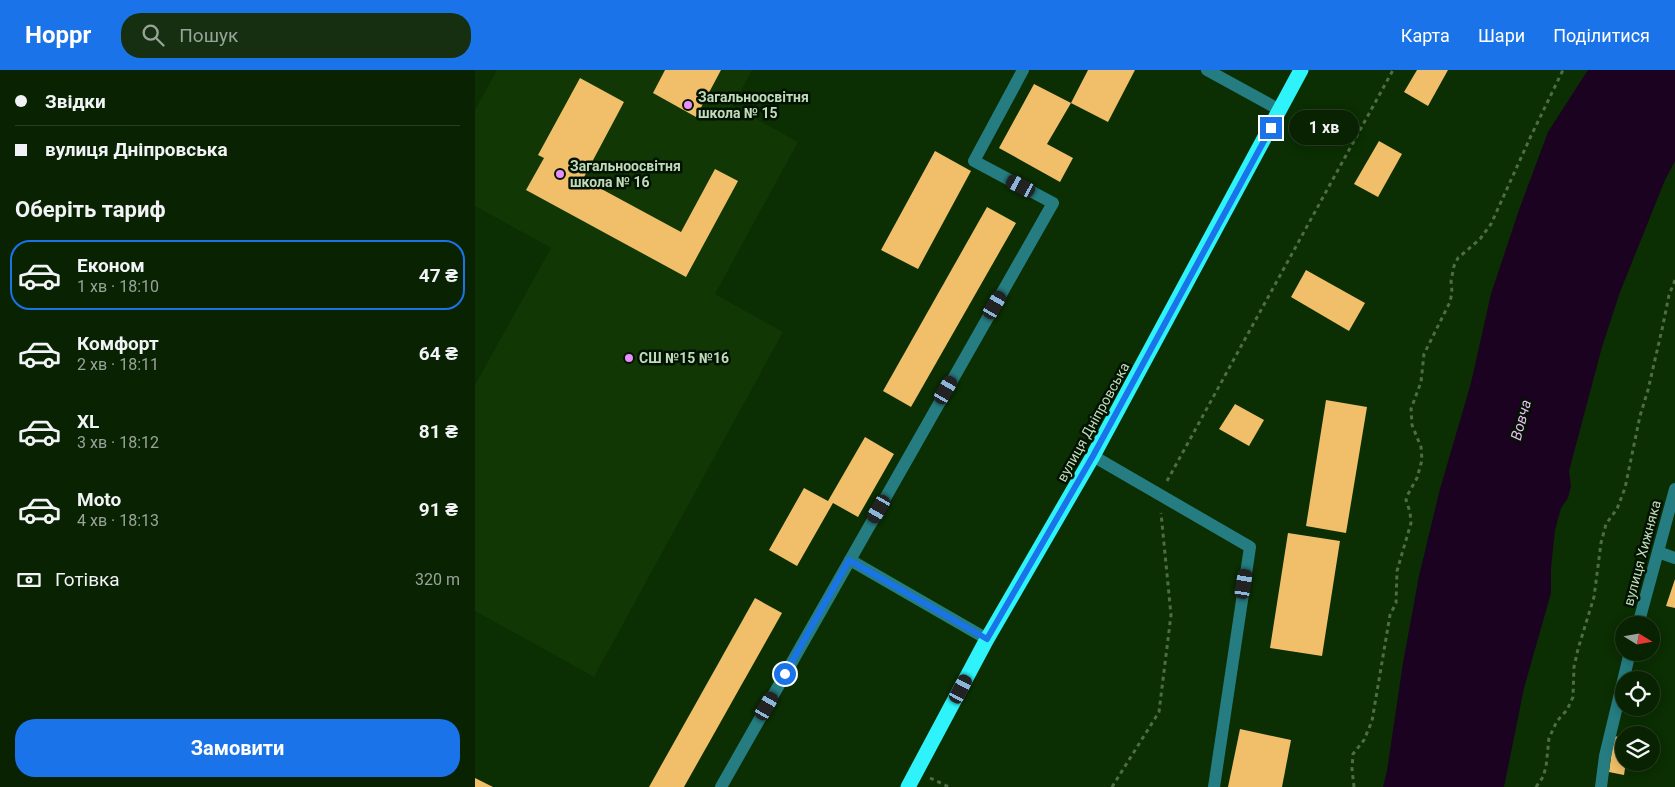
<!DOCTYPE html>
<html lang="uk">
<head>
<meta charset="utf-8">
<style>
	body { margin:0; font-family:Roboto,sans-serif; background:#162f11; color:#f1f3f6; height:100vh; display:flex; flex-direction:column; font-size:19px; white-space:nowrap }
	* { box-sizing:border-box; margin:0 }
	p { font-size:16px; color:#98a499 }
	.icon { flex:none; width:28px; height:28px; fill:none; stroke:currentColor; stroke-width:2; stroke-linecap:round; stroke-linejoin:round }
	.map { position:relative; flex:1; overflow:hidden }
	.drawer { display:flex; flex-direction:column; background:#082202; width:475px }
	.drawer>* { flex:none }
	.hud { display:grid; align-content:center; height:110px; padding:0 15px; background:#082202 }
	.needle { width:32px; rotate:101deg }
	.buttons { position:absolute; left:1140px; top:546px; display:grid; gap:10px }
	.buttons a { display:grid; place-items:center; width:45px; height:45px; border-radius:50%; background:#082202; box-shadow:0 2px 12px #0003,0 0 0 1px #293f24; font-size:25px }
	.end { position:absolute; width:22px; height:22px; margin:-11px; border:6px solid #1a73e8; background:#fff; box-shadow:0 0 0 2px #fff }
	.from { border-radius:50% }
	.bubble { position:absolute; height:35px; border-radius:18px; background:#082202; box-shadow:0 2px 12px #0003,0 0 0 1px #293f24; font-size:16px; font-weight:700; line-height:35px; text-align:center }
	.car { position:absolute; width:15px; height:30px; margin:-15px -8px; border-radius:6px; box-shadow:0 0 4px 1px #0007; background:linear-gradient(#222 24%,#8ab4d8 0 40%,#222 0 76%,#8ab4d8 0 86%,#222 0) }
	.hud b { display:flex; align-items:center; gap:18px; height:48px; font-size:19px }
	.hud b+b { border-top:1px solid #293f24 }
	.hud i { width:12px; height:12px; background:#f1f3f6 }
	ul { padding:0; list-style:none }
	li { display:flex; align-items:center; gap:15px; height:70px; margin:0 10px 8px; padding:0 5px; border:2px solid transparent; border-radius:20px }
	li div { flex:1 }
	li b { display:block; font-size:19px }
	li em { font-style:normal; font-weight:700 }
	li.active { border-color:#1a73e8 }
	li>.icon { width:45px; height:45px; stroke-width:1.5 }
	h2 { padding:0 15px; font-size:22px; line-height:60px }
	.pay { display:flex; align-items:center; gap:12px; height:55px; padding:0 15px; font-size:19px }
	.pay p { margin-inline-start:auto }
	.button { display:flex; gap:10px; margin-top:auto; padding:10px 15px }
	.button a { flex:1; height:58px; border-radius:20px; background:#1a73e8; color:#fff; font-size:20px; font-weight:700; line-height:58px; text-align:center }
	header { display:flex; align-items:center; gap:30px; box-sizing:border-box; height:70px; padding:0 25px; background:#1a73e8; color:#fff }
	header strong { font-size:24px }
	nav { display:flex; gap:28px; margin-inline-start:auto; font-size:18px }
	.search { width:350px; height:45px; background:#162f11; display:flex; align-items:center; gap:12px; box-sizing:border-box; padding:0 18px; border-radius:20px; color:#98a499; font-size:19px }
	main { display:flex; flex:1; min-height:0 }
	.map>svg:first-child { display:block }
	.built { fill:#103704 }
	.water { fill:#1b0221 }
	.building { fill:#f1bf69 }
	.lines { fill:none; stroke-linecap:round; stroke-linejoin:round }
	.path { stroke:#4e6d46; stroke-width:3; stroke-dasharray:4 4; stroke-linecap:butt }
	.minor { stroke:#257d81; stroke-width:12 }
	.highway { stroke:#2ef3fb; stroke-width:15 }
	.route { stroke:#1a73e8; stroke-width:6 }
	.poi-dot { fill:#e88eff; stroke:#031301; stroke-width:2 }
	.labels { text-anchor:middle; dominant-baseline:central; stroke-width:5; stroke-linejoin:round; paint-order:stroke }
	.poi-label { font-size:14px; font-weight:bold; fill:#c1dabb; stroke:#031301; text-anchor:start }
	.street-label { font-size:14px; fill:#c1dabb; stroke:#031301 }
	.water-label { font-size:15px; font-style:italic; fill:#e9bcf4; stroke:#031301 }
</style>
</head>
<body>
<header>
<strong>Hoppr</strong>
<div class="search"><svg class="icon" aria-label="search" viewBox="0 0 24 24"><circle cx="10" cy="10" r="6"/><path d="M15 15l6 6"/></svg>Пошук</div>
<nav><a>Карта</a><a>Шари</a><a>Поділитися</a></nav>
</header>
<main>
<section class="drawer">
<div class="hud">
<b><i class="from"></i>Звідки</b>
<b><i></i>вулиця Дніпровська</b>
</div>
<h2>Оберіть тариф</h2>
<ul>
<li class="active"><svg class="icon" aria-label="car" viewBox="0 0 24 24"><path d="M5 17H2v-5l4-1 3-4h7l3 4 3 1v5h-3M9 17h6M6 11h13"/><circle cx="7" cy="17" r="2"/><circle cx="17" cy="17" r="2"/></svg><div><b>Економ</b><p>1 хв · 18:10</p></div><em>47 ₴</em></li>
<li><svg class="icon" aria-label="car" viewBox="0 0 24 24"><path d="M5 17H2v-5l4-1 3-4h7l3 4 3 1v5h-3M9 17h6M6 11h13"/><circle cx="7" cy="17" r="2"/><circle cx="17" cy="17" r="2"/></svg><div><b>Комфорт</b><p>2 хв · 18:11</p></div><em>64 ₴</em></li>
<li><svg class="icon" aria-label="car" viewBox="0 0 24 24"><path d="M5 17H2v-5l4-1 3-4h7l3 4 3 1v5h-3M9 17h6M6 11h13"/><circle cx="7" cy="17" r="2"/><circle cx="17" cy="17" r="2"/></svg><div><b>XL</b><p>3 хв · 18:12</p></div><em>81 ₴</em></li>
<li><svg class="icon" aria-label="car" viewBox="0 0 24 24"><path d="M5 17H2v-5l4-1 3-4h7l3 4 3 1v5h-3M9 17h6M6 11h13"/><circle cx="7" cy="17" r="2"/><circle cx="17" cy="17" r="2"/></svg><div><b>Moto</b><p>4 хв · 18:13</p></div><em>91 ₴</em></li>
</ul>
<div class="pay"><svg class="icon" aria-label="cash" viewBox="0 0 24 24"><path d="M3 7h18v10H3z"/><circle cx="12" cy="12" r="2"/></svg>Готівка<p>320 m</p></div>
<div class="button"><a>Замовити</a></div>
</section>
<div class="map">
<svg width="1200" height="717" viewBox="0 0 1200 717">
	<rect width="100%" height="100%" fill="#0b2e02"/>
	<path class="built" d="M22,0h255l-19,36 65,36 -83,152 68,38 -189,345 -119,-66v-226l76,-137 -76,-42v-96z"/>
	<path class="water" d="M1113,0h87v91l-10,19 -45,112 -18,55 -33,124 2,15 -3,12 -7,10 -6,22 -4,38v25l-27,95 -20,99h-121l4,-16 16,-108 16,-87 21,-87 31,-106 20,-89 28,-84 29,-78z"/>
	<g class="building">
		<path d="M190,0h56l-25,47 -43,-24z"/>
		<path d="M613,0h47l-27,52 -37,-19z"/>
		<path d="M942,0h31l-20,36 -24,-14z"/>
		<path d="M105,8l44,24 -41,77 98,53 34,-63 23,12 -52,96 -160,-87 18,-32 -6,-3z"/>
		<path d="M559,14l37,19 -24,41 26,14 -13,24 -61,-34z"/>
		<path d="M904,71l23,13 -24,43 -24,-13z"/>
		<path d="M460,81l36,20 -53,98 -37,-19z"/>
		<path d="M512,137l29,16 -105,184 -28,-16z"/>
		<path d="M831,200l59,33 -16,28 -58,-34z"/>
		<path d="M851,330l41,7 -21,126 -40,-7z"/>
		<path d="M760,334l29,16 -15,26 -30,-17z"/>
		<path d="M390,367l29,17 -36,63 -25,-14 -36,63 -28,-16 35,-62 24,13z"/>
		<path d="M813,463l52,8 -18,115 -52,-8z"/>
		<path d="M1200,509v29l-9,-2z"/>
		<path d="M280,528l27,15 -98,174h-35z"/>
		<path d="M765,659l51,11 -9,47h-54z"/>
		<path d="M1139,666l10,2v24h2l-2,13 -15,-3z"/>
		<path d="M0,708l18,9h-18z"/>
	</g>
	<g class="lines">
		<g class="path">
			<path d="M692,411l226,-411"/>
			<path d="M455,708l19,9"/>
			<path d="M637,717l47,-75 12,-97 -10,-102"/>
			<path d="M879,717l-2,-18 1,-15 11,-14 8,-19 18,-106 6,-12 1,-32 14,-48 -1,-11 -4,-12 1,-4 10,-18 5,-18 -1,-13 -9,-22 -1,-16 10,-27 3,-28 26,-52 2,-10 -1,-11 3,-15 4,-8 22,-19 11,-15 39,-86 33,-68"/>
			<path d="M1061,717l7,-10 3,-10 3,-29 8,-17 10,-11 6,-13 1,-30 4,-18 16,-52 7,-54 5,-19 11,-15 8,-21 15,-72 8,-26 15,-65 6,-30 6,-15"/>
		</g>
		<g class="minor">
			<path d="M732,0l73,40"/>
			<path d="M618,386l157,91 -36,240"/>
			<path d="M1183,482l17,6"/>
			<path d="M375,490l137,79"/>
			<path d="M1163,555l37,-136"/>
			<path d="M246,717l332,-584 -79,-42 49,-91"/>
			<path d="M1126,717l4,-31 25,-104"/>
		</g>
		<path class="highway" d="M433,717l79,-148 106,-183 208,-386"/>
	</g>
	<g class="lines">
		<path class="route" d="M310,604l64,-114 138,79 106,-183 178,-328"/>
	</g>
	<g class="poi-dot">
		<circle cx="213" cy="35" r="5"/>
		<circle cx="85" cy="104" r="5"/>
		<circle cx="154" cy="288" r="5"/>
	</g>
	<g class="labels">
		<g class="poi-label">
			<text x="223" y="27">Загальноосвітня<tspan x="223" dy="16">школа № 15</tspan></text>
			<text x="95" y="96">Загальноосвітня<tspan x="95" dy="16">школа № 16</tspan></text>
			<text x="164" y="288">СШ №15 №16</text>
		</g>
		<g class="street-label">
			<text transform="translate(618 352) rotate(-61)">вулиця Дніпровська</text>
			<text transform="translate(1167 483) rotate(-75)">вулиця Хижняка</text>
		</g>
		<g class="water-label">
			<text transform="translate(1046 350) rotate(-75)">Вовча</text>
		</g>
	</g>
</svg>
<div class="buttons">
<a><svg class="needle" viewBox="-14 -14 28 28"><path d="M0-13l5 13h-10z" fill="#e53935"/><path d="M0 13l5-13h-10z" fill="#98a499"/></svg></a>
<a><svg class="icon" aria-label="locate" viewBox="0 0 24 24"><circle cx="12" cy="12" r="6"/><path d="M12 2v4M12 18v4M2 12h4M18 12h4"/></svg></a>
<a><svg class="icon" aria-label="layers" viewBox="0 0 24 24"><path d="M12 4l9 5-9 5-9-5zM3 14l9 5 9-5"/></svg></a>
</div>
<i class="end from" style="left:310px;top:604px"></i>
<i class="end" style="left:796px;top:58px"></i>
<div class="bubble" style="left:814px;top:40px;width:70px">1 хв</div>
<i class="car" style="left:546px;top:116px;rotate:298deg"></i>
<i class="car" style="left:520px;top:235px;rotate:30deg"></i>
<i class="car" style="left:471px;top:320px;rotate:30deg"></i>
<i class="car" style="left:404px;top:439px;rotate:210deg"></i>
<i class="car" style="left:769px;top:514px;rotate:9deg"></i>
<i class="car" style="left:486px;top:619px;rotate:28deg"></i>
<i class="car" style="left:292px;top:636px;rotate:30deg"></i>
</div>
</main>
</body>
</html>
